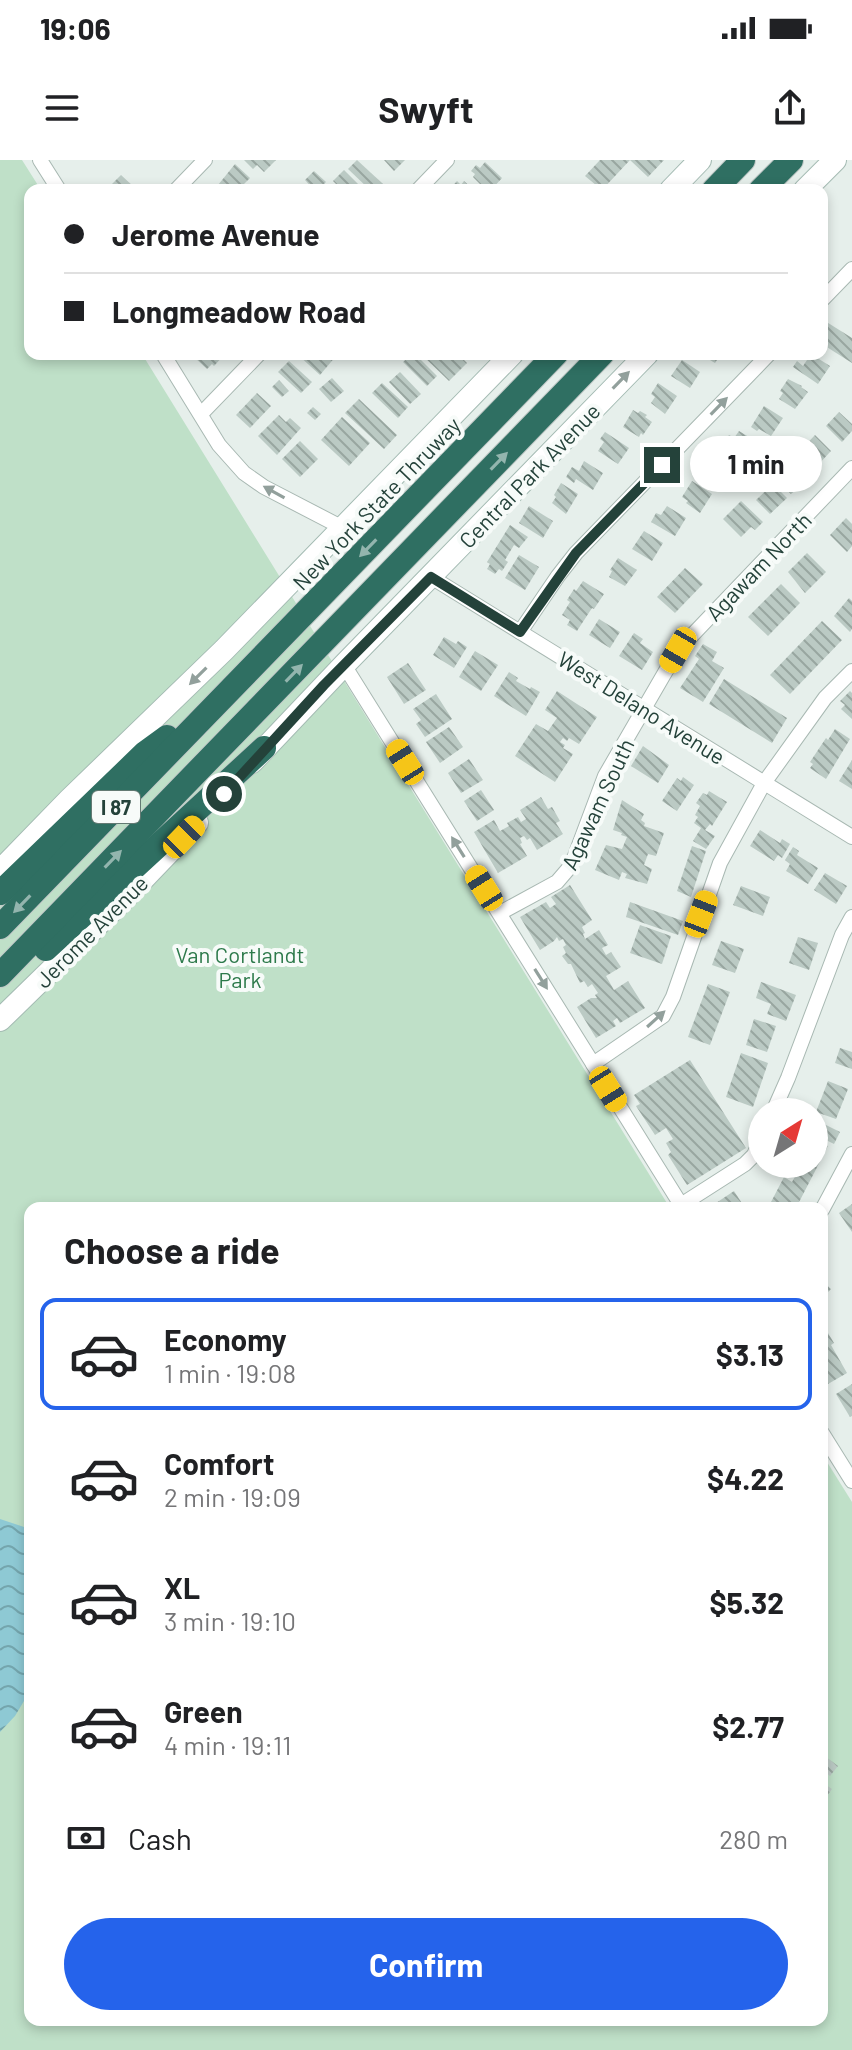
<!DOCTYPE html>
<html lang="en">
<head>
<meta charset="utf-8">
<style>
	body { margin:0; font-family:Barlow,sans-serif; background:#f6f6f6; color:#202124; height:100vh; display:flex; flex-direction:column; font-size:30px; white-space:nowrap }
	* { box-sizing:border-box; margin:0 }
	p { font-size:26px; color:#757577 }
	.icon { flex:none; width:44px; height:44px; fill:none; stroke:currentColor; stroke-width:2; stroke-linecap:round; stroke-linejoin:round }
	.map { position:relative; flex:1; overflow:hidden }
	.side { position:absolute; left:24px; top:1042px; width:804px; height:824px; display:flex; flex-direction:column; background:#fff; border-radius:16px; box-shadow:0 4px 12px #0003 }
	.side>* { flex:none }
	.top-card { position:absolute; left:24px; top:24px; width:804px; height:176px; border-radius:16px; box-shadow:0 4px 12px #0003; display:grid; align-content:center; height:176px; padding:0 40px; background:#fff }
	.needle { width:52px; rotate:37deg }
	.tools { position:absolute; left:748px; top:938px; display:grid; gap:16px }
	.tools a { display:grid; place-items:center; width:80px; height:80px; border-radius:50%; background:#fff; box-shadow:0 4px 12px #0003; font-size:40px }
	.end { position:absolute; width:36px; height:36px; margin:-18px; border:10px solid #24423a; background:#fff; box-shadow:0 0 0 4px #fff }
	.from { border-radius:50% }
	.bubble { position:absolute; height:56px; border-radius:28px; background:#fff; box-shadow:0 4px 12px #0003; font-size:26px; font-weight:700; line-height:56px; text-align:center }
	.car { position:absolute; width:24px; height:48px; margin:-24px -12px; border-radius:10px; box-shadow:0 0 6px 2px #0007; background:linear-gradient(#f5c518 24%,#345 0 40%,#f5c518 0 76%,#345 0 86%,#f5c518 0) }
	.top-card b { display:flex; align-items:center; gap:28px; height:76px; font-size:30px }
	.top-card b+b { border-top:2px solid #e0e0e0 }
	.top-card i { width:20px; height:20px; background:#202124 }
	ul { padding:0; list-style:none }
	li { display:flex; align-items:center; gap:24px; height:112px; margin:0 16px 12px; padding:0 24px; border:4px solid transparent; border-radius:16px }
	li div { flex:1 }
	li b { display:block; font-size:30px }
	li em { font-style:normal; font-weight:700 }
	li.selected { border-color:#2563eb }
	li>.icon { width:72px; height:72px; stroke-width:1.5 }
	h2 { padding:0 40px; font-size:36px; line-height:96px }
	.pay { display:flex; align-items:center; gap:20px; height:88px; padding:0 40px; font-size:30px }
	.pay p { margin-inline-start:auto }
	.action { display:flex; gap:16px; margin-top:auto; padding:16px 40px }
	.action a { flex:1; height:92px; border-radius:48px; background:#2563eb; color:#fff; font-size:32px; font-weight:700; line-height:92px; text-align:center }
	.status { display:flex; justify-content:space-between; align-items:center; height:56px; padding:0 40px; background:#fff; direction:ltr }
	.status svg { height:22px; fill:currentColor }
	header { display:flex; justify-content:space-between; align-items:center; height:104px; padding:0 40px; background:#fff; font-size:36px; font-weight:700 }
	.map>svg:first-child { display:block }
	.park { fill:#bfe0c8 }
	.water { fill:url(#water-waves) }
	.building { fill:url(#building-back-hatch) }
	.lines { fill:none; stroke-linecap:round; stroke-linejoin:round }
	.street-casing { stroke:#a8b8b2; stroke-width:16 }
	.secondary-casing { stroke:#a4bbb3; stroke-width:24 }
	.highway-casing { stroke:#c2cac8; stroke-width:26 }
	.street { stroke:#fff; stroke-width:14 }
	.secondary { stroke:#fff; stroke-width:22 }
	.highway { stroke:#2f6f62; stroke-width:24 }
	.oneway { fill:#92a09c }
	.oneway2 { fill:#93b5ae }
	.route { stroke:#24423a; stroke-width:10 }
	.labels { text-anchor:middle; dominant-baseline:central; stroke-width:8; stroke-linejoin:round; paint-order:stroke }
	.shield { fill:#f7fbf9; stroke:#637a73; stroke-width:2 }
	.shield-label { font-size:20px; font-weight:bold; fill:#24423a }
	.street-label { font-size:22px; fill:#24423a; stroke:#f7fbf9 }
	.park-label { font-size:22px; fill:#2d7a4b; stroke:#f7fbf9 }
</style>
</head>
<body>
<div class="status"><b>19:06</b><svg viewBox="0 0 49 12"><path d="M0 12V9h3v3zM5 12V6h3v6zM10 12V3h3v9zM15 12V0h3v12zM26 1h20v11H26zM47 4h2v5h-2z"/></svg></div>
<header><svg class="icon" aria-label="menu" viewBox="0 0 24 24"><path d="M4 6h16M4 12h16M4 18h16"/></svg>Swyft<svg class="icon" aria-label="share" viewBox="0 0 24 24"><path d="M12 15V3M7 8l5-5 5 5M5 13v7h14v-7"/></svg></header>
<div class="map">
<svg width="852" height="1890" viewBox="0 0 852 1890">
	<defs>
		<pattern id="water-waves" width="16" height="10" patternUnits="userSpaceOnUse" patternTransform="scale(2)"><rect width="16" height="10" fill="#8ec9d4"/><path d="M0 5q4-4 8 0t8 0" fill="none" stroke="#74a5ad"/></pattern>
		<pattern id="building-back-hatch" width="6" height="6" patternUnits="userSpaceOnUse" patternTransform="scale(2)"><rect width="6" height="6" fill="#bbcac4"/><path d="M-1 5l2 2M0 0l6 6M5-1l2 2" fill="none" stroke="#98a6a0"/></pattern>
	</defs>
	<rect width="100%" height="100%" fill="#e6efeb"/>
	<path class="park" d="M0,0h22l19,30h-11v164h112l528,854h-640v812h792v-566l30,48v548h-852z"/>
	<path class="water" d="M0,1359l30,10v162l-15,25 -15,16z"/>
	<g class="building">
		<path d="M244,0h32l-12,12 -7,-7 -4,4z"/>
		<path d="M357,0l27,25 -4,5h-10l-22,-21z"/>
		<path d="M384,0h21l-11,11z"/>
		<path d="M600,0h64l-16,17 -18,-17 -28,30 -17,-14z"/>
		<path d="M485,2l17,16 -11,12h-5l-13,-13 2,-3 -4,-3 5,-6 4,3z"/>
		<path d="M235,4l15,14 -12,12h-15l-5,-5z"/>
		<path d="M344,10l20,20h-22l-9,-9z"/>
		<path d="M314,11l12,11 -8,8h-4l-9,-10z"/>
		<path d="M121,15l16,15h-31z"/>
		<path d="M457,21l4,4 3,-4 10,9h-25z"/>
		<path d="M825,161l27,17v25l-30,-19v-19z"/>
		<path d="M197,194h28l-11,12 -2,-2 -5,5 -13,-12z"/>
		<path d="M297,194h37l2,2 -16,19z"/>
		<path d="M412,194h3l22,22 -10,10 -24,-24z"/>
		<path d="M421,194h37l9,9 -18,18z"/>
		<path d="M700,194h21l-6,9z"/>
		<path d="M811,194l19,12 -12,18 -25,-17 4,-6 6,5z"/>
		<path d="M682,200l18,12 -10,16 -19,-12z"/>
		<path d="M289,201l23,21 -11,11 -23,-21z"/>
		<path d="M400,212l21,22 -11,10 -21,-22z"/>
		<path d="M332,218l12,13 -13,11 -12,-13z"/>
		<path d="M788,219l14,7 -1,1 7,5 -13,17 -16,-10 4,-6 -3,-2z"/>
		<path d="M279,220l10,11 -7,6 -10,-10z"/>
		<path d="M382,223l26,24 -10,11 -26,-25z"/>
		<path d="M658,223l19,13 -12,18 -14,-11 4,-6 -4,-3z"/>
		<path d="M257,233l14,13 -21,22 -14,-13z"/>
		<path d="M359,239l38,36 -13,14 -39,-36z"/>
		<path d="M764,246l19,12 -12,18 -12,-7 -2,2 -6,-4z"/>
		<path d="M313,247l8,7 -6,6 -8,-7z"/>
		<path d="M633,250l5,3 2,-2 7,4 -2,2 7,5 -9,13 -2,-2 -2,4 -16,-10z"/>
		<path d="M839,252l13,12v7l-10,11 -16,-16z"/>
		<path d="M279,255l7,7 4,-4 11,10 -24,27 -19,-19z"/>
		<path d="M342,257l28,26 -21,23 -28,-26z"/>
		<path d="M739,271l18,11 -12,18 -23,-15 7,-10 5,3z"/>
		<path d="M605,272l24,16 -11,16 -20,-13 6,-9 -4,-3z"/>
		<path d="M815,275l16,16 -14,15 -16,-16z"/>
		<path d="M300,281l18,18 -18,18 -18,-18z"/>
		<path d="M787,294l18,18 -10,10 5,4 -9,8 -22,-21z"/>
		<path d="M715,295l20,13 -8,12h-2l-4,5 -15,-10 3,-5 -3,-2z"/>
		<path d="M584,301l19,12 -10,17 -17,-11 -2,4 -8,-6 6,-10 7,4z"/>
		<path d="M692,321l20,13 -12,19 -14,-10 2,-2 -6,-4z"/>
		<path d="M561,323l17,11 -12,20 -14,-11 4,-6 -2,-2z"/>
		<path d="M773,324l14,14 -17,16 -14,-14z"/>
		<path d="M741,341l22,21 -8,8 -4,-3 -10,10 -18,-18z"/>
		<path d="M529,346l24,15 -10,17 -24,-15z"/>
		<path d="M667,346l19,12 -11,18 -24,-14 5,-9 5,2z"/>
		<path d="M846,358l6,6v22l-5,6 -17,-17z"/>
		<path d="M510,365l18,12 -9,11 -5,-3 -9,15 3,2 -6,9 -3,-2 -4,5 -8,-5 3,-5 -3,-2z"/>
		<path d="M644,371l19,12 -11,18 -20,-12z"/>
		<path d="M807,393l19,19 -21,21 -17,-21z"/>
		<path d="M519,395l20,12 -14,23 -20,-12z"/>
		<path d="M618,398l19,12 -12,16 -16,-9 3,-6 -2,-1z"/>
		<path d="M685,408l18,16 -28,29 -18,-16z"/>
		<path d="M583,421l21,13 -10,15 -2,-1 -15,23 -10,-6 3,-5 -8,-5 8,-13 -3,-2 7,-11 2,2z"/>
		<path d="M781,424l19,19 -32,33 -20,-19z"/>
		<path d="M849,438l3,3v28l-2,3 -16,-16z"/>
		<path d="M599,459l21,13 -10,16 -21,-13z"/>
		<path d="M822,461l20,19 -52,54 -20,-19z"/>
		<path d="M634,473l9,6 -3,4 13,9 -11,18 -23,-14z"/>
		<path d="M444,477l12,7 2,-3 9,6 -13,21 -21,-13z"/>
		<path d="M703,484l14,8 -5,9 12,7 -21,34 -23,-14 19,-29 -4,-3z"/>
		<path d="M475,491l23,14 -17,26 -22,-14z"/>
		<path d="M408,503l18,27 -22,14 -17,-27z"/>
		<path d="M509,512l9,6 -2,3 14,8 1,-2 9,5 -14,24 -32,-20z"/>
		<path d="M724,519l63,39 -15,25 -63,-39z"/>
		<path d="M557,531l40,26 -18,27 -10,-6 -2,3 -4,-3 -3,4 5,3 -2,3 10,6 -18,28 -40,-26 21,-32 12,7 9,-13 -12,-8z"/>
		<path d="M850,531l2,2v26l-11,-10 4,-4 -5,-4z"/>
		<path d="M436,534l16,25 -27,18 -9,-13 5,-4 -8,-11z"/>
		<path d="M449,567l14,20 -23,16 -14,-21z"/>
		<path d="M835,569l15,10 -24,40 -16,-11 3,-4 -3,-2 16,-24 2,2z"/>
		<path d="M643,586l26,19 -11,18 -27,-17z"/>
		<path d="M469,599l14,21 -22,13 -13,-20z"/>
		<path d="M852,600v29l-13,-8z"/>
		<path d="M683,617l11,8 -17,26 -15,-10 15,-23 4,3z"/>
		<path d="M481,630l13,20 -17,11 -13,-20z"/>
		<path d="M709,631l18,11 -15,24 -2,-2 -5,6 10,6 -9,13 -13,-8 8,-13 -7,-5 4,-6 -3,-2 5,-9 -4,-3 7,-10 4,2z"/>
		<path d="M541,637l7,12 4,-2 8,14 -4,2 7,11 -26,16 -7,-12 -3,2 -3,-4 -4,2 2,5 -2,1 7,12 -29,17 -24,-41 20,-12 6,11 9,-5 -2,-3 11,-6 3,5 5,-3 -6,-9z"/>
		<path d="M622,640l22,14 -3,6 4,3 -1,3 20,7 -8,23 -8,-2 -4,11 8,4 -5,15 -22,-6 2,-4 -5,-2 -3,8 -24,-10 11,-25 16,4 5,-12 -6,-2 1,-2 -9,-3z"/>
		<path d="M760,670l20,13 2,-4 8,5 -8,14 -4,-3 -4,6 -24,-15z"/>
		<path d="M692,686l14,5 -15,46 -14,-6z"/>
		<path d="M793,687l6,4 -2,4 21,13 -10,16 -22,-13 4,-7 -5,-4z"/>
		<path d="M825,713l22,13 -11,18 -22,-14z"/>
		<path d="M570,725l22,35 -10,7 3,6 -2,1 2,5 14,-9 9,15 -6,3 4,7 5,-3 10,15 -15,9 8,14 14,-9 17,27 -25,15 -3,-5 -4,3 3,5 -20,12 -19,-31 14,-9h6l-2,-3 3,-2 -6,-9 -4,3 -4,-6 -4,2 -9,-19h-3l-6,-8 4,-3 -3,-6 3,-2 -3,-6 -4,2 -2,-4 -3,4 -14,9 -20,-33 26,-15 4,6 6,-4 -5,-7z"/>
		<path d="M741,726l29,11 -7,19 -30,-11z"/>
		<path d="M630,742l53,19 -5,14 -52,-18z"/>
		<path d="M640,765l31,11 -9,28 -32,-11z"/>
		<path d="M798,777l20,6 -9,27 -20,-7z"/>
		<path d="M721,781l23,8 -9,24 -23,-8z"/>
		<path d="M761,822l35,13 -10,26 -19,-7 4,-10 -15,-6z"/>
		<path d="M708,824l22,8 -20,53 -22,-8z"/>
		<path d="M754,859l22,7 -9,26 -21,-7z"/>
		<path d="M840,888l12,4v17l-17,-6z"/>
		<path d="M741,893l27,10 -15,44 -27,-10z"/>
		<path d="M690,900l56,88 -59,37 -19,-30 3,-3 -5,-9 7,-4 -7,-11 -11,7 -19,-29 4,-2 -6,-9z"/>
		<path d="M828,921l20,8 -12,30 -20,-7z"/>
		<path d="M814,959l26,13 -6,12 -20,-10z"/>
		<path d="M814,979l14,7 -32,62h-13l-12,-6 13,-25 8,5 10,-18h12z"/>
		<path d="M734,1031l11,17h-30l-2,-3z"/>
		<path d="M852,1044v28l-13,-19z"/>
		<path d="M822,1113l4,3 -4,4 9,9 -9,9z"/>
		<path d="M828,1173l6,10 -3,2 16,28 -19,11 -6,-10v-38z"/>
		<path d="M852,1224v32l-2,1 -14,-23z"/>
		<path d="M822,1594l16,12 -8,10 -8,-6z"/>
		<path d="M822,1622l10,7 -10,14z"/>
	</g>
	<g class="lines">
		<defs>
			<g id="street">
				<path d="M40,0l19,30"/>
				<path d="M176,30l29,-30"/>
				<path d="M418,30l29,-30"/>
				<path d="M822,140l30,-31"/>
				<path d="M163,194l56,91 25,28 20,14 79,41"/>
				<path d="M201,254l58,-60"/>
				<path d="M431,417l421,260"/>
				<path d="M520,472l38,-56 18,-23 193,-199"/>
				<path d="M344,505l339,543"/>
				<path d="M500,753l57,-31 12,-14 6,-12 30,-80 73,-126 174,-182"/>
				<path d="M593,904l70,-48 10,-19 47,-134 44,-80 61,-85 27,-27"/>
				<path d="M773,952l15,-34 54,-143 10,-18"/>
				<path d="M681,1045l64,-41 9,-9 8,-19"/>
				<path d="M822,1050l30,-56"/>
				<path d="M822,1273l30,48"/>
			</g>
			<g id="secondary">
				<path d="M671,30l29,-30"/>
				<path d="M805,30l30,-30"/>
				<path d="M252,602l92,-97 303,-311"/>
				<path d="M0,711l69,-71 155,-150 288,-296"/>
				<path d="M0,860l125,-122 72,-75"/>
			</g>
			<g id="highway">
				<path d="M714,30l29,-30"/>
				<path d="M761,30l30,-30"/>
				<path d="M0,733l145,-140 22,-16"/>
				<path d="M0,767l556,-573"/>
				<path d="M46,789l218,-201"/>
				<path d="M0,815l602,-621"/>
			</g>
		</defs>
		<use href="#street" class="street-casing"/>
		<use href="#secondary" class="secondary-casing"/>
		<use href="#highway" class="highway-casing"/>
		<use href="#street" class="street"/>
		<use href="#secondary" class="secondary"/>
		<use href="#highway" class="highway"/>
	</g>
	<defs><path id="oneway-solid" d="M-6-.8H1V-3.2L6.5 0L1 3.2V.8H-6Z" transform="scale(2)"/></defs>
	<g class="oneway">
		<use href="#oneway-solid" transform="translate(621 220) rotate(-46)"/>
		<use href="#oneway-solid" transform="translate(719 246) rotate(-46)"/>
		<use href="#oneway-solid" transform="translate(274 332) rotate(-151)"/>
		<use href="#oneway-solid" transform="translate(198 516) rotate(135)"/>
		<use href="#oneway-solid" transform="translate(458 687) rotate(-122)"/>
		<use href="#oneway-solid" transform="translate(541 819) rotate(58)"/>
		<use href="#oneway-solid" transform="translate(656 859) rotate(-42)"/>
	</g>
	<g class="oneway2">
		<use href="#oneway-solid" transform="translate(499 301) rotate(-46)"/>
		<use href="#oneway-solid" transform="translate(368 388) rotate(134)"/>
		<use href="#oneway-solid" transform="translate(294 513) rotate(-46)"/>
		<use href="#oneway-solid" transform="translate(113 699) rotate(-46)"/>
		<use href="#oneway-solid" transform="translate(22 744) rotate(134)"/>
	</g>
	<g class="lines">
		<path class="route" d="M224,634l100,-109 107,-108 89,55 56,-79 86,-88"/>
	</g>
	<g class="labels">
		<rect class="shield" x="92" y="631" width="48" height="32" rx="6"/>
		<g class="shield-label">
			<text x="116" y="647">I 87</text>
		</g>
		<g class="street-label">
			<text transform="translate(529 315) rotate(-46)">Central Park Avenue</text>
			<text transform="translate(376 343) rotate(-46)">New York State Thruway</text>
			<text transform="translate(758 406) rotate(-46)">Agawam North</text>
			<text transform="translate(642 547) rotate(32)">West Delano Avenue</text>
			<text transform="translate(597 644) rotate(-65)">Agawam South</text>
			<text transform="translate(91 771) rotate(-45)">Jerome Avenue</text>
		</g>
		<g class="park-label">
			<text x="240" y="794">Van Cortlandt<tspan x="240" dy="25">Park</tspan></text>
		</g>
	</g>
</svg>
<div class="tools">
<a><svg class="needle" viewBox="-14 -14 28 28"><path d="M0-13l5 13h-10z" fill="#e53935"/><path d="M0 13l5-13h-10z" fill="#757577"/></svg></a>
</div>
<i class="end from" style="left:224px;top:634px"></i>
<i class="end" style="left:662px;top:305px"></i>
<div class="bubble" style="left:690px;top:276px;width:132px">1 min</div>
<i class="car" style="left:678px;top:490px;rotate:210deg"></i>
<i class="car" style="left:405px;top:602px;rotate:328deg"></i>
<i class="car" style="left:184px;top:677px;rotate:44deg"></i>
<i class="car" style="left:484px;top:728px;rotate:328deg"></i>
<i class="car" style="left:701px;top:754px;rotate:21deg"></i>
<i class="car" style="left:608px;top:929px;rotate:148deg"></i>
<div class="top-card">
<b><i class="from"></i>Jerome Avenue</b>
<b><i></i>Longmeadow Road</b>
</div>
<section class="side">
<h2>Choose a ride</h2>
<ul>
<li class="selected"><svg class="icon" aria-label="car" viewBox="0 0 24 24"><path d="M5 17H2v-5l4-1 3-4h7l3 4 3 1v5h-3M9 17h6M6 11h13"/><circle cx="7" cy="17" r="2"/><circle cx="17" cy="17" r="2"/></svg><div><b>Economy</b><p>1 min · 19:08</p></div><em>$3.13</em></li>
<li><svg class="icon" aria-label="car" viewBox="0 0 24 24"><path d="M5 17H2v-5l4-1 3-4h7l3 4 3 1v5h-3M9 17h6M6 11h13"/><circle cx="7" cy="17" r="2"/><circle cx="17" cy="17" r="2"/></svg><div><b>Comfort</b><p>2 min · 19:09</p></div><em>$4.22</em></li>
<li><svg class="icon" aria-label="car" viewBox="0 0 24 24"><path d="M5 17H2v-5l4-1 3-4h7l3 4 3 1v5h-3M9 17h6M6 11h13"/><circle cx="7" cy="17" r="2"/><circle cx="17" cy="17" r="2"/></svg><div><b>XL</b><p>3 min · 19:10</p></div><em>$5.32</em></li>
<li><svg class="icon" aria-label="car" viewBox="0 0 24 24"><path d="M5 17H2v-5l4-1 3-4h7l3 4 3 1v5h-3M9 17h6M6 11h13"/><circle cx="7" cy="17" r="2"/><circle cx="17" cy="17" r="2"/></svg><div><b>Green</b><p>4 min · 19:11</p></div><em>$2.77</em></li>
</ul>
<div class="pay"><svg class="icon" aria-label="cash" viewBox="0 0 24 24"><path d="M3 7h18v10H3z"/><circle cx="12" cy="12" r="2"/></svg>Cash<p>280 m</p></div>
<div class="action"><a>Confirm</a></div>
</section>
</div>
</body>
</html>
